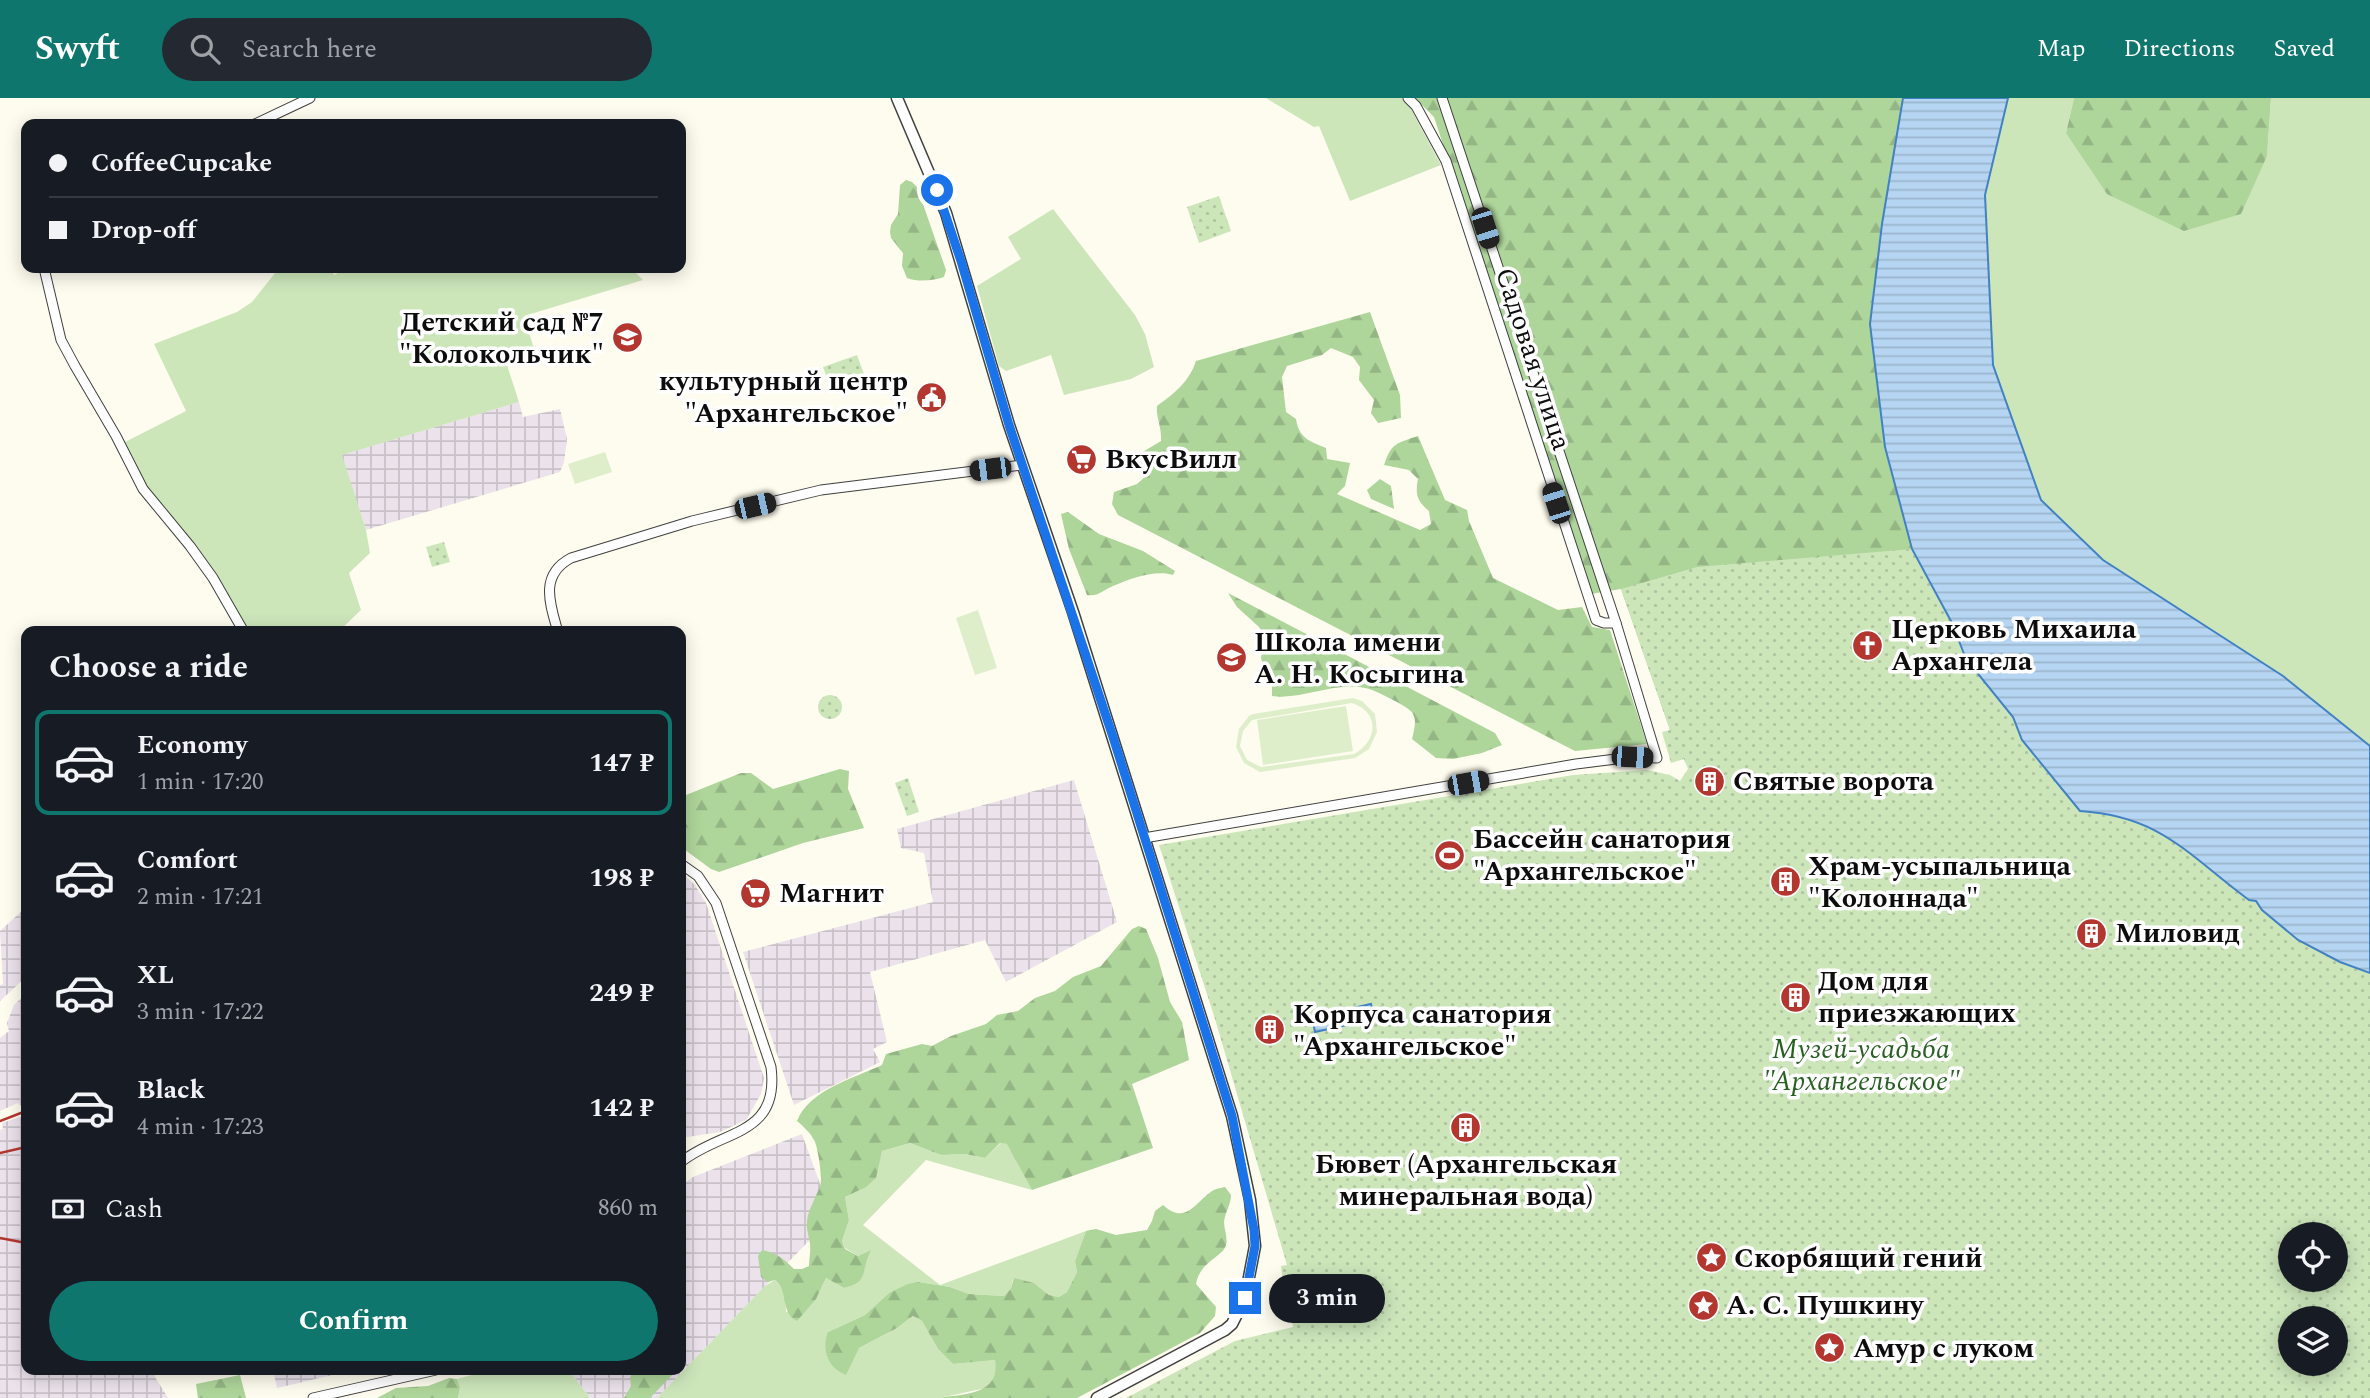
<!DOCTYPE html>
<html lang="en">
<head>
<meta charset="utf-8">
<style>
	body { margin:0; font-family:Spectral,serif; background:#242831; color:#f1f3f6; height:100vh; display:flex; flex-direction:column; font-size:26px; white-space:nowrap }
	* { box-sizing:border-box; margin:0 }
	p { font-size:23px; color:#9ea1a6 }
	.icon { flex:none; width:38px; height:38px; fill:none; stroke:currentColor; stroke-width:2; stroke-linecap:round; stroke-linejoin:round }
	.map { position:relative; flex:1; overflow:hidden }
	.sheet { position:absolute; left:21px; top:528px; width:665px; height:749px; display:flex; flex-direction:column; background:#171b24; border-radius:14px; box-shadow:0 4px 18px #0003 }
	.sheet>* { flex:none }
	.guide { position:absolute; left:21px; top:21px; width:665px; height:154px; border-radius:14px; box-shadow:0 4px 18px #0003; display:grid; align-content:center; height:154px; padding:0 28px; background:#171b24 }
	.buttons { position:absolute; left:2278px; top:1124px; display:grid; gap:14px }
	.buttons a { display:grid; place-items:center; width:70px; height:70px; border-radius:50%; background:#171b24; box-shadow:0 4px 18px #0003; font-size:35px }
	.end { position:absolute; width:32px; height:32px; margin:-16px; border:9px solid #1a73e8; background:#fff; box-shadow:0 0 0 4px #fff }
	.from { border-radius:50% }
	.bubble { position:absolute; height:49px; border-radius:24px; background:#171b24; box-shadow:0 4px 18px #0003; font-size:23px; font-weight:700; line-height:49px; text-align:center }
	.car { position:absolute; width:21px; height:42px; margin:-21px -10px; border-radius:9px; box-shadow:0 0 5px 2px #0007; background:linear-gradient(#222 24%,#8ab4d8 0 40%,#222 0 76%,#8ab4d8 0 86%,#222 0) }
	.guide b { display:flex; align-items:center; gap:24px; height:66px; font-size:26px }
	.guide b+b { border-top:2px solid #363941 }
	.guide i { width:18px; height:18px; background:#f1f3f6 }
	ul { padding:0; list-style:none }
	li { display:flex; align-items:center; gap:21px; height:105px; margin:0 14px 10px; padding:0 14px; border:4px solid transparent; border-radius:14px }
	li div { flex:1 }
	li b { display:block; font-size:26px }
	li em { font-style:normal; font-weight:700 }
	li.current { border-color:#0f766e }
	li>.icon { width:63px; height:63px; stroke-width:1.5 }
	h2 { padding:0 28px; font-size:32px; line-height:84px }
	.pay { display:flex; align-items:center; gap:18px; height:77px; padding:0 28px; font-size:26px }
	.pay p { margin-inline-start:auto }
	.button { display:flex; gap:14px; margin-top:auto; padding:14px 28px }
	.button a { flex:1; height:80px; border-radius:42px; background:#0f766e; color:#fff; font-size:28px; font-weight:700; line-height:80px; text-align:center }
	header { display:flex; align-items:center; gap:42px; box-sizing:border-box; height:98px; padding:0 35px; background:#0f766e; color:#fff }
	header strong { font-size:33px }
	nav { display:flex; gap:38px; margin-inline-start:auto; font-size:24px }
	.search { width:490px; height:63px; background:#242831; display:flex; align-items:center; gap:18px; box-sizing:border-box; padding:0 24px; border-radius:38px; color:#9ea1a6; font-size:26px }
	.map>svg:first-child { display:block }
	.industrial { fill:url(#industrial-grid) }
	.grass { fill:#cce6ba }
	.forest { fill:url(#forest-firs) }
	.park { fill:url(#park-dots); fill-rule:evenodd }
	.pitch { fill:#deeecb; fill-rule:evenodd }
	.water { fill:url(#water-rules); stroke:#4282c4; stroke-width:2 }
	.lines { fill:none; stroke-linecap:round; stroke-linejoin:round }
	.minor-casing { stroke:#404040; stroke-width:11 }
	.tertiary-casing { stroke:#404040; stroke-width:13 }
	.minor { stroke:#fff; stroke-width:9 }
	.tertiary { stroke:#fff; stroke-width:10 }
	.rail { stroke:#b3372f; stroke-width:2.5 }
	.route { stroke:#1a73e8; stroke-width:9 }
	.labels { text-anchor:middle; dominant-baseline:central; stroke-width:7; stroke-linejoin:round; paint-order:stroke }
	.poi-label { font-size:28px; font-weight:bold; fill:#0d0d0d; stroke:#fff; text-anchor:start }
	.street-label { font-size:28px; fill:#0d0d0d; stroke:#fff }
	.park-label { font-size:28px; font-style:italic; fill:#286022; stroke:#fff }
</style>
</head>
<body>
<header>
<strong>Swyft</strong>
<div class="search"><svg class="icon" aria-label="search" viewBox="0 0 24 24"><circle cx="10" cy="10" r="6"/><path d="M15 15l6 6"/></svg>Search here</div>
<nav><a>Map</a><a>Directions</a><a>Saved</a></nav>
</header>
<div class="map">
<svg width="2370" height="1300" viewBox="0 0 2370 1300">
	<defs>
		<pattern id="industrial-grid" width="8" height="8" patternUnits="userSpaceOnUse" patternTransform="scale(1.75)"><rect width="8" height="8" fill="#ebe2eb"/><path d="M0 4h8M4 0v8" fill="none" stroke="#c8c1c8"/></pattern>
		<pattern id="forest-firs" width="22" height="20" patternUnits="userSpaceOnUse" patternTransform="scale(1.75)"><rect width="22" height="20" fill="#aed59a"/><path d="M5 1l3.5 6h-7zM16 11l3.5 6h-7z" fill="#94b684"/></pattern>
		<pattern id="park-dots" width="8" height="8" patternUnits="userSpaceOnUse" patternTransform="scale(1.75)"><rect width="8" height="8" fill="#cce6ba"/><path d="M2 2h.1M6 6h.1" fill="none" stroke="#aec49f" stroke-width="1.8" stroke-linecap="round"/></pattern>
		<pattern id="water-rules" width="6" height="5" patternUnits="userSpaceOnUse" patternTransform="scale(1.75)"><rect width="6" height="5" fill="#b6d5f2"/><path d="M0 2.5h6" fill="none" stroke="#9bb6ce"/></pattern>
	</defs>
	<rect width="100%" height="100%" fill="#fefcee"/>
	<g class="industrial">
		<path d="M519,304l4,15 37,-8 7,30 -3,23 -4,10 -194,58 -25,-75z"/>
		<path d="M1074,682l43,142 -111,60 -21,-42 -115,32 17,70 -14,7 7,13 -86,43 -51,-153 190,-50 -9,-49 -23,-5 -4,-19z"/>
		<path d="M681,774l14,13 11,18 58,175 -3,16 -15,26 -26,12 -39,6z"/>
		<path d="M26,809v70l-26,24v-16l3,-1 -3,-53z"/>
		<path d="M26,896v111l-4,2 -4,-4 -18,8v-73l9,-7 -2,-8 7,-18z"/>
		<path d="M26,1017v255h129v7l13,21h-168v-268l3,-1 -1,-6z"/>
		<path d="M802,1036l30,83 -175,181h-67l-21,-28h112v-184l12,-9z"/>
		<path d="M273,1272h81l-77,18z"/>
	</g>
	<g class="grass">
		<path d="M1266,0h136l8,9 31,58 -91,36 -31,-75 -5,1z"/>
		<path d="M2008,0h66l-8,35 201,23 4,-58h99v648l-87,-70 -180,-116 -62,-60 -48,-135 -8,-170z"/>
		<path d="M1053,111l82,106 10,19 9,33 -23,12 -67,16 -13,-40 -45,16 -7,-5 -22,-80 44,-27 -13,-22z"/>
		<path d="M279,170h52l3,7 14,-7h283l12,12 -119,36 11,36 -29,10 13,40 -177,53 24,75 4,23 -21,20 12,37 -23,22h-90l-98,-136 -27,-53 63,-32 -32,-67 83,-32 15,-10z"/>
		<path d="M910,1045l31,12 24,-1 20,4 16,-15 7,1 24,46 -106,-30 -63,65 77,60 146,-54 -11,30 2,11 -10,20 -8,5 -10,-2 -15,-12 -21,-4 -2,9 -7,8 -35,-2 -19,-7 -31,-5 -30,11 -24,22 -37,17 31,16 38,-20 16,-12 9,5 16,28 15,15 42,-4 2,10 -4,10 -7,8 -47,10h-282l108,-112 10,-6c9,8 11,20 11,32 28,-4 28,-9 40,-34l18,10c25,-6 17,-16 25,-37l-11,5 -13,-8 -3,-7 7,-21 -4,-23c29,-14 29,-16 37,-46z"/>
		<path d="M490,1272h79l21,28h-132l2,-11 -3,-8z"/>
	</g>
	<g class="forest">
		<path d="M1415,0h488l-21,126 -12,100 42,225 40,74 12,66 84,79 32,43 -268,210 -142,-291 -49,-141 -30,5 -157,-477z"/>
		<path d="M2074,0h197l-4,58 -26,58 -57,17 -77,-37 -41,-61z"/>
		<path d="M906,82l6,2 5,5 29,83 -2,7c-11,4 -26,5 -37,1l-5,-12 1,-13 -12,-15 -1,-6 1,-7 7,-11 2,-29z"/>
		<path d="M1370,214l30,83 1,23 -23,5 -7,-10 3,-13 -15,-20 1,-13 -7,-10 -22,-9 -9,7 -35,11 -5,11 4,35 10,7c3,19 13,22 30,29l1,11 23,4 -5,23 -8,8 83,36 11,-6 -2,-13c-12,-10 -14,-17 -11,-32l-9,-9 -25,-5c7,-22 13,-22 34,-29l27,64 22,10 2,11 24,57 65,32 24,-3 10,20 18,3 37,114 -72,7 -457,-236 -6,-11 2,-12 23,-8 8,-7 -4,-12v-12l20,-12c1,-13 -5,-23 -4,-35 18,-13 32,-24 39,-45z"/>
		<path d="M1380,381l11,7 3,23 -23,-10 -4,-9z"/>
		<path d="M1068,414l31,22 44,17 32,20 -2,4c-17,-6 -44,4 -60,11 -10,4 -15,11 -26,9l-18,-46 -8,-35z"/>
		<path d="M1228,495l267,140 7,12 -20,8 -29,6 -17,-1 -24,-19c6,-24 4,-27 -17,-38 -12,-6 -23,-13 -36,-14 -30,-3 -58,13 -87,9v-15l-11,-22 3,-24 -5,-8 -22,-20z"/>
		<path d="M840,671l9,2 -1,18 16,39 -61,15 -84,29 -8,-3 -30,-22v-50l60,-24h10l22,16z"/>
		<path d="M1139,828l7,3 12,29 12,44 12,20 7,38 -57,24 21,64 -121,42 -25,-46 -7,-1 -15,15 -20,-4 -24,1 -31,-12 -28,8 -6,27 -10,9 -21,10 4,23 -7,21 3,8 13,7 13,-6c-11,22 -1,32 -27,38l-18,-10 -10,21 -19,22c-17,-8 -8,-30 -22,-41l-7,2 -7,-5 -3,-21 4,-6c15,3 22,9 32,19h8l7,-3c0,-7 2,-15 1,-22 -1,-8 -4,-15 -3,-22 0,-10 10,-27 13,-36 3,-6 -2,-37 -5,-44 -4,-9 -11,-15 -18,-21 12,-31 57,-43 85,-56l4,-11 36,-10 10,2 19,-10 35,-12 11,-9 21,-4 17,-13 20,-7 18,-14 28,-11 31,-37z"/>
		<path d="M1225,1089l6,8c0,10 -6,17 -7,27 0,7 4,16 2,23 -3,12 -26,16 -30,39l20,23 -1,9 -15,17 -123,65h-138c25,-4 62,-3 56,-38l-42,4 -15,-15 -16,-28 -9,-5 -16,12 -38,20 -13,27c-18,-7 -25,-25 -18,-43l37,-17 24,-22 19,-9 11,-2 31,5 19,7 35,2 7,-8 3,-10 20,5 15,12 10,2 8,-5 10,-20 -2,-11 11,-30 10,-2 20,6 31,-5 5,-9 3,-10 8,-6c24,22 34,-6 51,-15 4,-2 8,-2 11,-3z"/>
		<path d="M633,1272h44l-27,28h-26l7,-12 -1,-8z"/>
		<path d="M240,1277l6,23h-48l-2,-14z"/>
		<path d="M449,1280l8,1 3,8 -2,11h-81l19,-10 32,-2z"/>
	</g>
	<g class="park">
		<path d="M1219,98l12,35 -32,12 -12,-36z"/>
		<path d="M857,257l7,19 -34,12 -7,-19z"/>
		<path d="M444,444l6,20 -18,5 -6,-20z"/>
		<path d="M1912,451l40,74 14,36 47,58 9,23 58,71c81,5 108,44 169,89h7c5,5 5,9 10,13 32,29 64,45 104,60v425h-1244l109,-57 58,-14 -5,-28 -3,-1 -4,-32 6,-1 -72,-246 -56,-174 414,-70 74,-5 23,5 10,6 8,-12 -4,-10 -13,4 -9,-31 8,-2 -49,-141 76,-22zM2291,1136h45v45h-45zM2291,1220h45v45h-45z"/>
		<circle cx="830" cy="609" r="12"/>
		<path d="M908,680l11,34 -12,4 -12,-33z"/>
	</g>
	<g class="pitch">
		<path d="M605,354l7,20 -37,12 -7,-20z"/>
		<path d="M978,512l19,58 -22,7 -19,-57z"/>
		<path d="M1353,600l9,3 13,13 2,18 -8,17 -14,9 -95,14 -16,-9 -8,-16 3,-18 10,-13 4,-2zM1352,605c28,9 26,38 2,51l-93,13 -14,-7 -7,-14 3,-15 9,-11z"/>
		<path d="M1346,608l7,45 -90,14 -6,-45z"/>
	</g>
	<g class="water">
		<path d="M1903,0h105l-23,97 8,170 48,135 62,60 180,116 87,70v227l-30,-11 -42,-22 -36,-30 -6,-9 -7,-1c-61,-45 -88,-84 -169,-89l-58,-71 -9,-23 -47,-58 -14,-36 -40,-74 -27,-102 -15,-123 12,-100z"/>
		<path d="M1371,906l3,15 -59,13 -3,-15z"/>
	</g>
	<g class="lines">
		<defs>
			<g id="minor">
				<path d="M1408,0l8,8 30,55 150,459 8,3h12"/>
				<path d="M255,26l55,-26"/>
				<path d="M44,170l17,72 14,26 41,70 27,53 47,57 23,32 31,54"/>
				<path d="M558,534c-8,-28 -19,-57 13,-74l121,-37 129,-31 201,-25"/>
				<path d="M1144,740l432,-74 56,-7 25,1 -41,-135 -174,-525"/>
				<path d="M681,766l17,12 18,27 55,164c9,70 -49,62 -90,95"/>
				<path d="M313,1300l123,-28"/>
			</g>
			<path id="tertiary" d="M897,0l49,115 63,212 64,187 159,504 18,84 5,46 -10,52 -13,26 -7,6 -128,68"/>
		</defs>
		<use href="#minor" class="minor-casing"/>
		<use href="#tertiary" class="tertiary-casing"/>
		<use href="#minor" class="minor"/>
		<use href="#tertiary" class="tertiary"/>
		<g class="rail">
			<path d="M0,1023l26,-10"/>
			<path d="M0,1055l26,-6"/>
			<path d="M0,1140l26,5"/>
		</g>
	</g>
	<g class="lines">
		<path class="route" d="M937,92l24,71 48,164 104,312 119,379 22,114 1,16 -10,52"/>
	</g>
	<defs>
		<symbol id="school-disc" viewBox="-11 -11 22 22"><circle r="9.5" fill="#b3372f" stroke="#fff"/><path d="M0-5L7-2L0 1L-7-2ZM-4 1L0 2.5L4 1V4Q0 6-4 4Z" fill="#fff"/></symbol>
		<symbol id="civic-disc" viewBox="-11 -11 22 22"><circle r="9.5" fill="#b3372f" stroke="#fff"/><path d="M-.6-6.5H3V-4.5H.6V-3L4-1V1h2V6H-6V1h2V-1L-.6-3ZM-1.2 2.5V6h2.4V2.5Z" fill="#fff"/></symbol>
		<symbol id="supermarket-disc" viewBox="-11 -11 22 22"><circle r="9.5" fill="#b3372f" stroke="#fff"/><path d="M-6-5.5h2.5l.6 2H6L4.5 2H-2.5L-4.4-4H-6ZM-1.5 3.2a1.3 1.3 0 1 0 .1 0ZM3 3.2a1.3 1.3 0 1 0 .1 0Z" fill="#fff"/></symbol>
		<symbol id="church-disc" viewBox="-11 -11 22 22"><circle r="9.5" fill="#b3372f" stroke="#fff"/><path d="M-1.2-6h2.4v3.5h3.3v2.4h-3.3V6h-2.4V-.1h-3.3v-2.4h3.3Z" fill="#fff"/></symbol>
		<symbol id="building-disc" viewBox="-11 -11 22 22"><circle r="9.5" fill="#b3372f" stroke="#fff"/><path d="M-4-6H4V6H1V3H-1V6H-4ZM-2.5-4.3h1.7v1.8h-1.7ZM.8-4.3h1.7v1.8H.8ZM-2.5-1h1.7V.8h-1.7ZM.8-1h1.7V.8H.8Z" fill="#fff"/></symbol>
		<symbol id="stadium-disc" viewBox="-11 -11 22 22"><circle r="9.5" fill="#b3372f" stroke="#fff"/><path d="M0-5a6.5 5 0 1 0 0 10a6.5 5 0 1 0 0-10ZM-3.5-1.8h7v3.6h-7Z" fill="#fff"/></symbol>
		<symbol id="sight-disc" viewBox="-11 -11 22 22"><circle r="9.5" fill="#b3372f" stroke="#fff"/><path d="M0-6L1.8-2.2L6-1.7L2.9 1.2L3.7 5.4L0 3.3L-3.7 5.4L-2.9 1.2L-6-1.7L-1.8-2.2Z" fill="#fff"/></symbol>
	</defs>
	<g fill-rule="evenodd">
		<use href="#school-disc" x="610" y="222" width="35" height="35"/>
		<use href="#civic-disc" x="914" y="282" width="35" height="35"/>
		<use href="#supermarket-disc" x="1064" y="344" width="35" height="35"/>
		<use href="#church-disc" x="1850" y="530" width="35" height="35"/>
		<use href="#school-disc" x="1214" y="542" width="35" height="35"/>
		<use href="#building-disc" x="1692" y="666" width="35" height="35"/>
		<use href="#stadium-disc" x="1432" y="740" width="35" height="35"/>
		<use href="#building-disc" x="1768" y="766" width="35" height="35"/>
		<use href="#supermarket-disc" x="738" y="778" width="35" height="35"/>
		<use href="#building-disc" x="2074" y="818" width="35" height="35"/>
		<use href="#building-disc" x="1778" y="882" width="35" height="35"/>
		<use href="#building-disc" x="1252" y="914" width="35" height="35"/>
		<use href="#building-disc" x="1448" y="1012" width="35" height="35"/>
		<use href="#sight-disc" x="1694" y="1142" width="35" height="35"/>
		<use href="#sight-disc" x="1686" y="1190" width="35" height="35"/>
		<use href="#sight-disc" x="1812" y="1232" width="35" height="35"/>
	</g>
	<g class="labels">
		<g class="poi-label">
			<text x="604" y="224" text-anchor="end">Детский сад №7<tspan x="604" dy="32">"Колокольчик"</tspan></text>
			<text x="908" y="283" text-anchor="end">культурный центр<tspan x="908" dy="32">"Архангельское"</tspan></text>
			<text x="1105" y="361">ВкусВилл</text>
			<text x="1891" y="531">Церковь Михаила<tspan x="1891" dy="32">Архангела</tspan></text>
			<text x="1254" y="544">Школа имени<tspan x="1254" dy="32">А. Н. Косыгина</tspan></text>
			<text x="1733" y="683">Святые ворота</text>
			<text x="1473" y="741">Бассейн санатория<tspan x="1473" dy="32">"Архангельское"</tspan></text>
			<text x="1808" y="768">Храм-усыпальница<tspan x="1808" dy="32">"Колоннада"</tspan></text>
			<text x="779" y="795">Магнит</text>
			<text x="2115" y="835">Миловид</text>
			<text x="1818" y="883">Дом для<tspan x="1818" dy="32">приезжающих</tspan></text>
			<text x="1293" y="916">Корпуса санатория<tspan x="1293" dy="32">"Архангельское"</tspan></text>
			<text x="1466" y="1066" text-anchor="middle">Бювет (Архангельская<tspan x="1466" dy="32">минеральная вода)</tspan></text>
			<text x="1734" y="1160">Скорбящий гений</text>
			<text x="1726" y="1207">А. С. Пушкину</text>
			<text x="1853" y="1250">Амур с луком</text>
		</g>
		<g class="street-label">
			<text transform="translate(1533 261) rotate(72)">Садовая улица</text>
		</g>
		<g class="park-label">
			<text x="1861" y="951">Музей-усадьба<tspan x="1861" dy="32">"Архангельское"</tspan></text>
		</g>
	</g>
</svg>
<div class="buttons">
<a><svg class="icon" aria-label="locate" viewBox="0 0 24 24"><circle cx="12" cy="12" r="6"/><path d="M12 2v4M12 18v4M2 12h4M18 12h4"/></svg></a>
<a><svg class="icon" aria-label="layers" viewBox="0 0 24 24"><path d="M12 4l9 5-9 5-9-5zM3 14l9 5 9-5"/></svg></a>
</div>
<i class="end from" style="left:937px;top:92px"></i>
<i class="end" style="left:1245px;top:1200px"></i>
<div class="bubble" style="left:1269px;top:1176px;width:116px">3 min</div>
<i class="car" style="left:1485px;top:130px;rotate:162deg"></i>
<i class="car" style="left:990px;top:371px;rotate:263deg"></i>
<i class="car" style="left:1556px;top:405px;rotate:342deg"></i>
<i class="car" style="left:755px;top:408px;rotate:77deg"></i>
<i class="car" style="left:1632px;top:659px;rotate:93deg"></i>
<i class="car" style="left:1468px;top:685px;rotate:80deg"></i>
<div class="guide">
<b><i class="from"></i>CoffeeCupcake</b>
<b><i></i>Drop-off</b>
</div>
<section class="sheet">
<h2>Choose a ride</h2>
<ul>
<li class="current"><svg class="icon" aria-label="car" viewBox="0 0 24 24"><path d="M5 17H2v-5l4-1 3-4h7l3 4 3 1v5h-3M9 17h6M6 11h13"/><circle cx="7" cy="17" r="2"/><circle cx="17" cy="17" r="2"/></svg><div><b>Economy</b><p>1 min · 17:20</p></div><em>147 ₽</em></li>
<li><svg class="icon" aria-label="car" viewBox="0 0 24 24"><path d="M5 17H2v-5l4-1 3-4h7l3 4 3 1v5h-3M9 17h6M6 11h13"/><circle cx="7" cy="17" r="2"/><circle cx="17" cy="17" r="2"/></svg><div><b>Comfort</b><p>2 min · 17:21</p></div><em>198 ₽</em></li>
<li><svg class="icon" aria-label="car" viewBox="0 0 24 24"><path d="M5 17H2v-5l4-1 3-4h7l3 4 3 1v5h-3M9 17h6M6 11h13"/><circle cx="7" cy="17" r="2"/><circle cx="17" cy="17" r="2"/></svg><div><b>XL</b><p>3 min · 17:22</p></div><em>249 ₽</em></li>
<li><svg class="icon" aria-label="car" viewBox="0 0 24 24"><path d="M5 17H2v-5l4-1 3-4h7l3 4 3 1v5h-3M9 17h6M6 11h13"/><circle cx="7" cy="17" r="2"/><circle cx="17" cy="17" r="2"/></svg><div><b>Black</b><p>4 min · 17:23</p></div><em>142 ₽</em></li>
</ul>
<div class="pay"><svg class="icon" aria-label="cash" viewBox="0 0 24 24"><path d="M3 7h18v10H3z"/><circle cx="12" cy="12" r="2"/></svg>Cash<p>860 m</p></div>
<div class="button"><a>Confirm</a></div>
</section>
</div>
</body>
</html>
